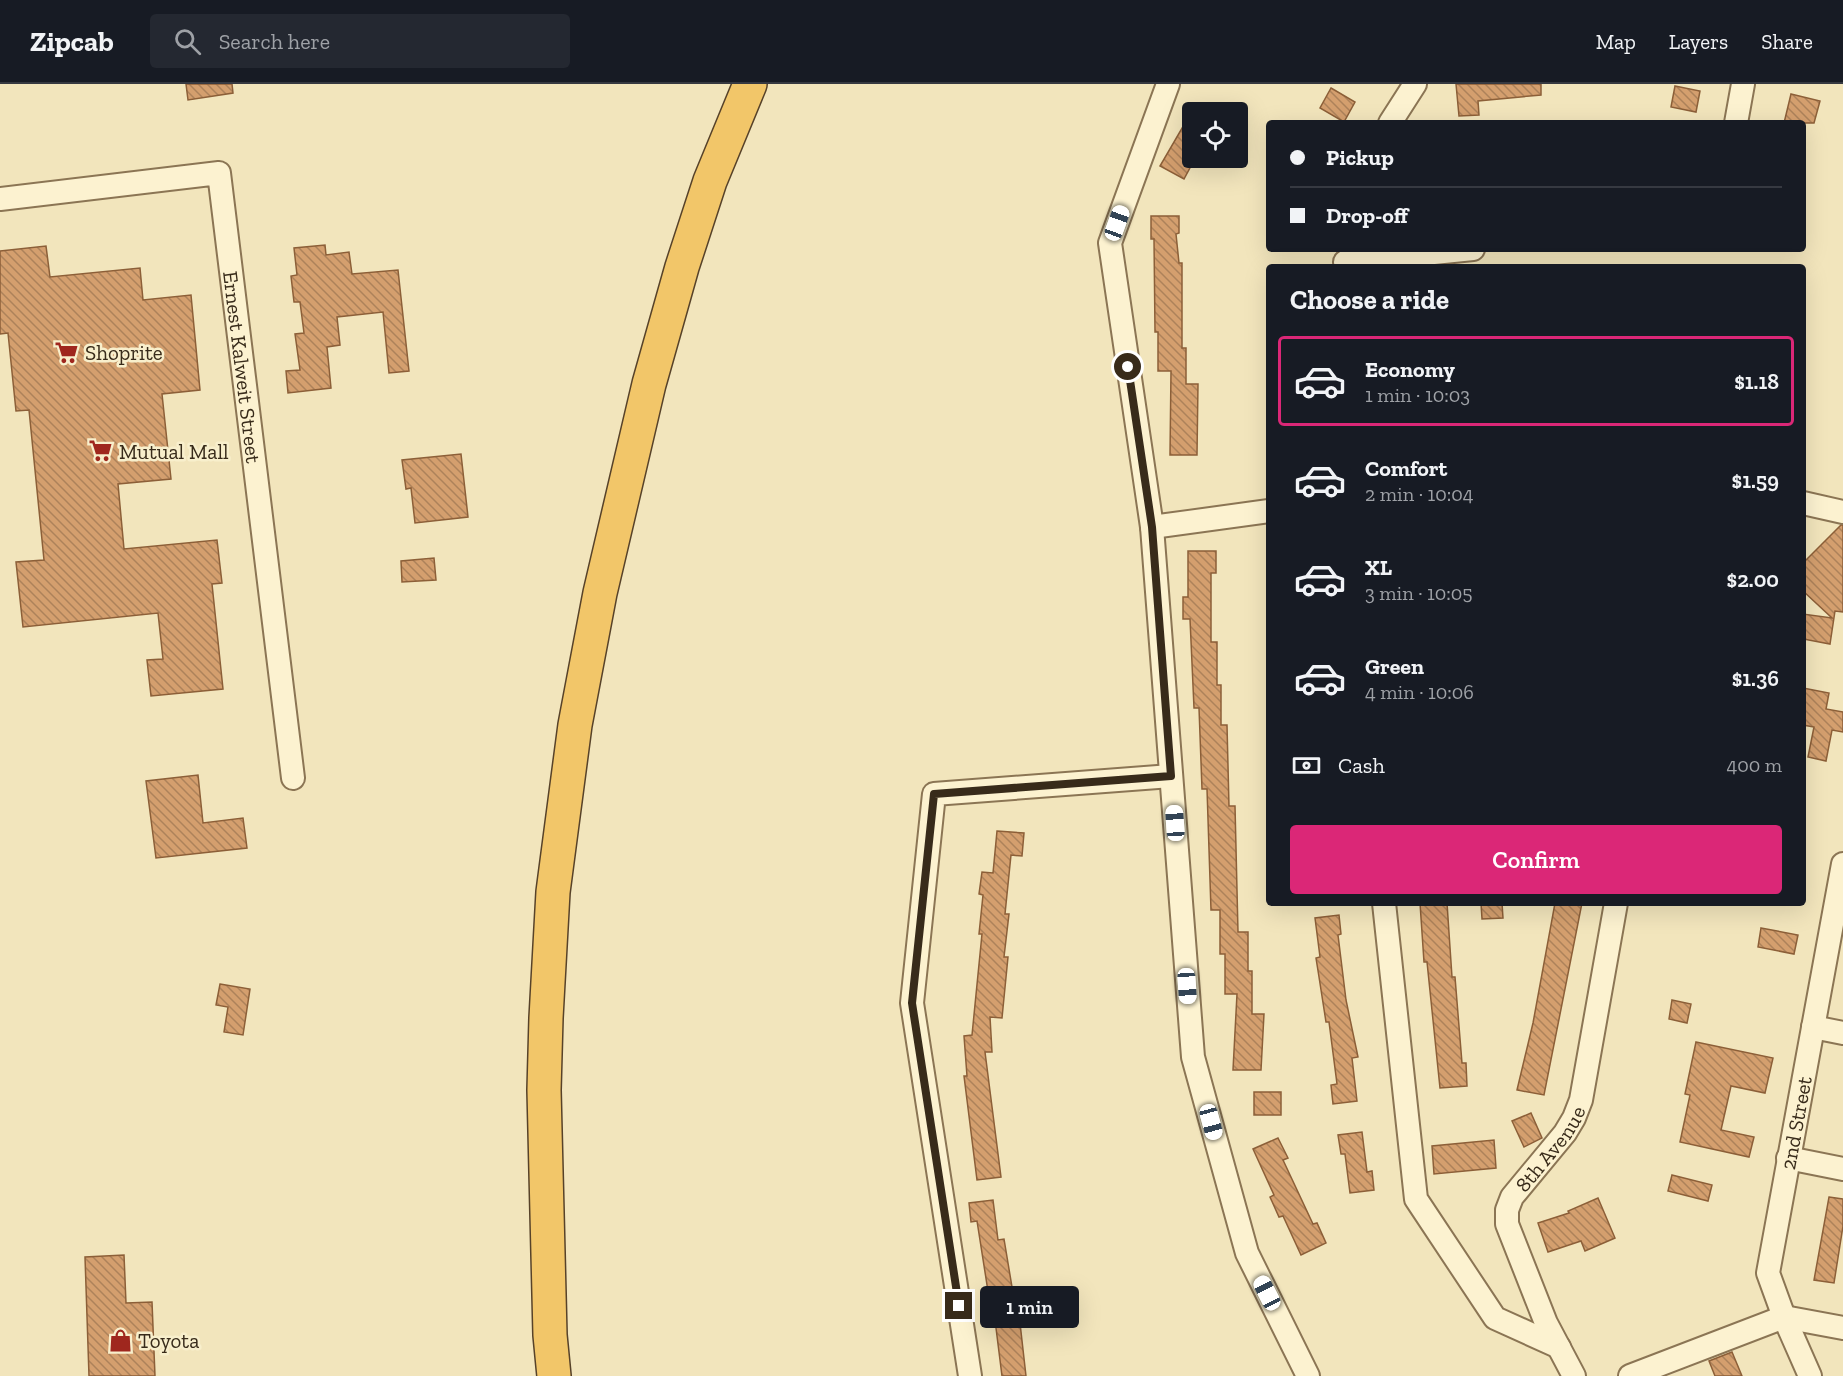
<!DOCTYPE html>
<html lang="en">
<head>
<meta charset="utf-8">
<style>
	body { margin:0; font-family:"Zilla Slab",serif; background:#242831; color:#f1f3f6; height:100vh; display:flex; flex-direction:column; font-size:22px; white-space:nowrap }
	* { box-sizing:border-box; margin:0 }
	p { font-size:20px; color:#9ea1a6 }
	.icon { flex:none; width:33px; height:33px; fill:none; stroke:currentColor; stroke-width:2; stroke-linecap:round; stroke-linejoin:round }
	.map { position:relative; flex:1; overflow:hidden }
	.details { position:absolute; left:1266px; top:180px; width:540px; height:642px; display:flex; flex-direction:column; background:#171b24; border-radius:6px; box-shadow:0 6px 24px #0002 }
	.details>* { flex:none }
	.top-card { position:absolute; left:1266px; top:36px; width:540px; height:132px; border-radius:6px; box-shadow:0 6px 24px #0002; display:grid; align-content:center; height:132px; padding:0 24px; background:#171b24 }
	.fabs { position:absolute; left:1182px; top:18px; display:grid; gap:12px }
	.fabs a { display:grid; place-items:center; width:66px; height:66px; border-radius:6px; background:#171b24; box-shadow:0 6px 24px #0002; font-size:30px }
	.end { position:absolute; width:27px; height:27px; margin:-14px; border:8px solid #382b1a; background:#fff; box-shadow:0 0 0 3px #fff }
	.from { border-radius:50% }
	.bubble { position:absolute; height:42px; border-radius:6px; background:#171b24; box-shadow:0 6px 24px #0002; font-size:20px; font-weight:600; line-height:42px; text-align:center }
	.car { position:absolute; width:18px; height:36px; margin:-18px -9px; border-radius:8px; box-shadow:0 0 4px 2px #0007; background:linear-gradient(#fff 24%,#345 0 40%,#fff 0 76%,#345 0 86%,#fff 0) }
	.top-card b { display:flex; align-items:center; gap:21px; height:57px; font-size:22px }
	.top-card b+b { border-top:2px solid #363941 }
	.top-card i { width:15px; height:15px; background:#f1f3f6 }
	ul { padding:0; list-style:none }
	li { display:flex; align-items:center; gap:18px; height:90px; margin:0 12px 9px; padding:0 12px; border:3px solid transparent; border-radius:6px }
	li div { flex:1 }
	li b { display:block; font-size:22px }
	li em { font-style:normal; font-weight:600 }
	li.current { border-color:#db2777 }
	li>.icon { width:54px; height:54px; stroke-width:1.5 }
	h2 { padding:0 24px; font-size:27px; line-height:72px }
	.pay { display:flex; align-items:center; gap:15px; height:66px; padding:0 24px; font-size:22px }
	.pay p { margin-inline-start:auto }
	.button { display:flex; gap:12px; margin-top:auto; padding:12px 24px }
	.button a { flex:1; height:69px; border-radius:6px; background:#db2777; color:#fff; font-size:24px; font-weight:600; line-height:69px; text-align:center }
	header { display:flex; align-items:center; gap:36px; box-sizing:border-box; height:84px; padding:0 30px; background:#171b24; border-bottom:2px solid #363941 }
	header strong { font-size:28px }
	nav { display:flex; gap:33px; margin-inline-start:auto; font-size:21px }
	.search { width:420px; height:54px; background:#242831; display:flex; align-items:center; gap:15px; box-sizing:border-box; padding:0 21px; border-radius:6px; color:#9ea1a6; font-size:22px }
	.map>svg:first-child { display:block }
	.building { fill:url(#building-back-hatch); stroke:#8c5f38; stroke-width:1.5 }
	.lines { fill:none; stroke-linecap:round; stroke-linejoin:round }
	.minor-casing { stroke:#8b7554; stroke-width:26 }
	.trunk-casing { stroke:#574229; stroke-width:36 }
	.minor { stroke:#fcf2d0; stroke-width:22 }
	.trunk { stroke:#f2c669; stroke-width:33 }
	.route { stroke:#382b1a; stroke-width:8 }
	.labels { text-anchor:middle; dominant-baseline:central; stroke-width:5; stroke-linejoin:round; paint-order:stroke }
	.poi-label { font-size:21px; fill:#382b1a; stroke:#f8efcc; text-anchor:start }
	.street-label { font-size:21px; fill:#382b1a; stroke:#f8efcc }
</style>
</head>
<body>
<header>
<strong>Zipcab</strong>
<div class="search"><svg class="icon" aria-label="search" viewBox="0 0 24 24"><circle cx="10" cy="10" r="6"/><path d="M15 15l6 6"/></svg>Search here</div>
<nav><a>Map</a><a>Layers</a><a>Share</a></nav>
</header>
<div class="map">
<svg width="1843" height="1292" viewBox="0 0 1843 1292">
	<defs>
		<pattern id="building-back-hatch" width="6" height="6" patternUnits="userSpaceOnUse" patternTransform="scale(1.5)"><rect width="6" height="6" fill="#d49f6e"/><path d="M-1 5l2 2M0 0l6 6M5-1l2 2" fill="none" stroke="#ad825a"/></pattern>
	</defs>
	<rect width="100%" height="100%" fill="#f2e5bc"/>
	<g class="building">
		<path d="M186,0h46l1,9 -45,7z"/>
		<path d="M1456,0h85v11l-63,6 1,14 -20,1z"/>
		<path d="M1675,2l25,5 -4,21 -25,-5z"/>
		<path d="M1331,4l24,14 -11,20 -24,-14z"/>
		<path d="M1791,10l29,7 -6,22h-30z"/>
		<path d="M1192,27v53l-8,15 -24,-13z"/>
		<path d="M1151,132h28v17l-3,1 3,29h3v85h4v36h12l-1,71h-27l1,-84h-13v-39h-3l-1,-93h-3z"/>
		<path d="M325,161l1,10 23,-3 3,22 46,-4 11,101 -20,2 -6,-61 -46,5 3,28 -13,2 4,41 -43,5 -2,-22 14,-1 -5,-36 9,-1 -4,-31h-6l-3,-26 6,-1 -3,-27z"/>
		<path d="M46,162l4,31 90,-9 3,32 48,-5 9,95 -38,4 9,85 -53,5 6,65 93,-9 5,43 -10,1 11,105 -72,7 -4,-36 16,-1 -5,-46 -135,14 -7,-65 28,-2 -15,-150 -13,1 -8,-78 -8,1v-83z"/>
		<path d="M461,370l7,63 -53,6 -4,-35 -5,1 -4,-29z"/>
		<path d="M1841,441h2v87l-8,-1 -5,33 -27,-5v-25l29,4 -29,-27v-28z"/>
		<path d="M1188,467h28v22h-5v69h6v43h4v40h6l2,81h6l3,126h10v39h4v43h12l-3,56h-28l4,-76h-12v-40h-5v-44h-9l-4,-121h-5l-3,-81h-5l-4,-89h-7v-22h5z"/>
		<path d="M434,474l2,22 -34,2 -1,-21z"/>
		<path d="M1803,604l26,5 -3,16 17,3v20l-11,-2 -6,31 -18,-4 6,-30 -11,-2z"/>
		<path d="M198,691l5,48 40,-5 4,30 -91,10 -10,-77z"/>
		<path d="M997,747l27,2 -2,23 -11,-1 -6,59h4l-5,43h4l-6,61 -12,-1 2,35h-7l16,125 -24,3 -13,-104h3l-3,-40 8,-1 10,-101h-3l4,-39 -4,-1 3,-22 11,1z"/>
		<path d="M1420,819h27l5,74h3l7,86h4l1,23 -27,2 -13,-126h-3z"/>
		<path d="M1481,819h21l1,15 -21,1z"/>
		<path d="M1555,819h27l-38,192 -27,-5 16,-67z"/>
		<path d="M1339,831l2,19 -3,1 8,65 12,57 -6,1 5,43 -24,3 -2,-19 6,-1 -8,-62h-3l-7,-45 -3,-19 4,-1 -5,-39z"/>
		<path d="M1761,844l37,7 -4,19 -36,-7z"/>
		<path d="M220,900l30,5 -7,46 -19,-3 4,-25 -12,-2z"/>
		<path d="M1672,916l19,4 -4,19 -18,-4z"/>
		<path d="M1696,958l77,16 -8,35 -34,-7 -10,44 33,7 -5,20 -69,-15 10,-47 -5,-1z"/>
		<rect x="1254" y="1008" width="27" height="23"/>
		<path d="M1531,1029l11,25 -18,9 -12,-26z"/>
		<path d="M1362,1048l5,40 5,-1 2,19 -24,3 -5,-39h-4l-3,-19z"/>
		<path d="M1278,1054l10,20 -5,2 30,64 4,-1 9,20 -25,12 -18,-39 -4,1 -9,-20 4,-2 -21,-46z"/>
		<path d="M1494,1056l2,28 -62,6 -2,-28z"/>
		<path d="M1672,1091l40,10 -4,16 -40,-10z"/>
		<path d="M1829,1113l14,2v27l-9,57 -20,-3z"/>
		<path d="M1598,1114l17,40 -30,13 -4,-10 -33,11 -10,-29 31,-10 -1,-2z"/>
		<path d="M993,1116l5,40 6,-1 14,84h2l6,53h-24l-9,-72h-3l-13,-83 -6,1 -2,-19z"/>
		<path d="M124,1171l2,48 26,-1 3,74h-66l-4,-119z"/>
		<path d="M1732,1268l10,24h-27l-6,-15z"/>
	</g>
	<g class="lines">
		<defs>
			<g id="minor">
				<path d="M1168,0l-58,159 42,284 41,530 54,196 61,123"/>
				<path d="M1390,39l25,-39"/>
				<path d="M1736,39l7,-39"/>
				<path id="s1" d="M0,115l219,-26 74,605"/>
				<path d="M1345,178l128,-13"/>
				<path d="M1803,419l40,9"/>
				<path d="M1152,443l117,-16"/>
				<path d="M1384,819l32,296 79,119 64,29"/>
				<path d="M1813,943l30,6"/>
				<path d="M1788,1074l55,11"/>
				<path d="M1784,1233l59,11"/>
				<path d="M970,1292l-58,-373 22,-209 237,-18"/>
				<path id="s2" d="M1574,1292l-28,-53 -39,-99v-14l5,-13 53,-64 9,-15 7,-18 35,-197"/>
				<path d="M1630,1292l154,-59"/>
				<path id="s3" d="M1810,1292l-26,-59 -16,-44 75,-409"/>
			</g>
			<path id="trunk" d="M554,1292l-4,-41 -6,-245 2,-72 7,-126 22,-167 25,-132 49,-209 33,-117 28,-86 40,-97"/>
		</defs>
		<use href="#minor" class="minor-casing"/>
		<use href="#trunk" class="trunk-casing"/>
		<use href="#minor" class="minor"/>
		<use href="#trunk" class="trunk"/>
	</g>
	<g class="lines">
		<path class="route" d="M959,1222l-47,-303 22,-209 237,-18 -19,-249 -24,-160"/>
	</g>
	<defs>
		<symbol id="supermarket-bare" viewBox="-9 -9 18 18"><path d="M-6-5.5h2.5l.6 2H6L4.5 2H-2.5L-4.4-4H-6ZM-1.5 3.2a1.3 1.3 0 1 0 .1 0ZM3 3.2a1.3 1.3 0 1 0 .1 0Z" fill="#9f271e" stroke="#f8efcc" stroke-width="2.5" paint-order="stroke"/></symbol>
		<symbol id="shop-bare" viewBox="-9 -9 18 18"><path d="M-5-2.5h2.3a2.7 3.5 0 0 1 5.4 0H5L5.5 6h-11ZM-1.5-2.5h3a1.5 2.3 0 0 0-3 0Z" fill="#9f271e" stroke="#f8efcc" stroke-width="2.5" paint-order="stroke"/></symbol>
	</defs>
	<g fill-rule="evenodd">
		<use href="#supermarket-bare" x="50" y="252" width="33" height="33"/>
		<use href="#supermarket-bare" x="84" y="350" width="33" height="33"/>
		<use href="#shop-bare" x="104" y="1240" width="33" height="33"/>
	</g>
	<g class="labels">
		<g class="poi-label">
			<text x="85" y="268">Shoprite</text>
			<text x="119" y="367">Mutual Mall</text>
			<text x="138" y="1256">Toyota</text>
		</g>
		<g class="street-label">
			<text stroke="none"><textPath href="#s1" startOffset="416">Ernest Kalweit Street</textPath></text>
			<text stroke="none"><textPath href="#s3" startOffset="264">2nd Street</textPath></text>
			<text stroke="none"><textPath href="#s2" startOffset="256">8th Avenue</textPath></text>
		</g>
	</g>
</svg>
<div class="fabs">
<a><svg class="icon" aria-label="locate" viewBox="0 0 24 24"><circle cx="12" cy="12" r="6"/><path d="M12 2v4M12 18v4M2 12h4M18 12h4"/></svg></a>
</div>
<i class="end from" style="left:1128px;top:283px"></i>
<i class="end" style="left:959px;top:1222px"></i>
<div class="bubble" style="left:980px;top:1202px;width:99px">1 min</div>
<i class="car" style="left:1117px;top:139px;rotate:20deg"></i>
<i class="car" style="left:1175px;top:739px;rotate:356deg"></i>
<i class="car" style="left:1187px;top:902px;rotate:176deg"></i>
<i class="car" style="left:1211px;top:1038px;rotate:165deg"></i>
<i class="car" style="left:1267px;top:1209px;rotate:333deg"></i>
<div class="top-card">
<b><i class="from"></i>Pickup</b>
<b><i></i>Drop-off</b>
</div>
<section class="details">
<h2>Choose a ride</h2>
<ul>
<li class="current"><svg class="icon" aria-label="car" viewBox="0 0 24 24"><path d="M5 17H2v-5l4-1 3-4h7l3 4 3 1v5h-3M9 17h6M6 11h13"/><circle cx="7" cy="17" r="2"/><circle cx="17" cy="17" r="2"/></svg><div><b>Economy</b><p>1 min · 10:03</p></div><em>$1.18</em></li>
<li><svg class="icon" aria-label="car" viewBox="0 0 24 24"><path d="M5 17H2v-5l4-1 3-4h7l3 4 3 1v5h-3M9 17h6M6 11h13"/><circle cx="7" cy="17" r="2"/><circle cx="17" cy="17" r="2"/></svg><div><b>Comfort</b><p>2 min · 10:04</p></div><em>$1.59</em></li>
<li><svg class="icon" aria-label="car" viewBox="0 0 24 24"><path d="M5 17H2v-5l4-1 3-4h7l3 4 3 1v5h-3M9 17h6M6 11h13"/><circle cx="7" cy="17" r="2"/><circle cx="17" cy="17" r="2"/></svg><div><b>XL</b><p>3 min · 10:05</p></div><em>$2.00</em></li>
<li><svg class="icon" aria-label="car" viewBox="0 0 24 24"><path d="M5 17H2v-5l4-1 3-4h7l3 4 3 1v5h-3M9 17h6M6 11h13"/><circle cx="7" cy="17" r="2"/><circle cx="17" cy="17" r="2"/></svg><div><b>Green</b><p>4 min · 10:06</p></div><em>$1.36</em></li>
</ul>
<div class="pay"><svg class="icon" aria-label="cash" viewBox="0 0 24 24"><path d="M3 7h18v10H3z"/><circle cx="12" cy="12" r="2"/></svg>Cash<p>400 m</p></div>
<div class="button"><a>Confirm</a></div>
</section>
</div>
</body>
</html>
